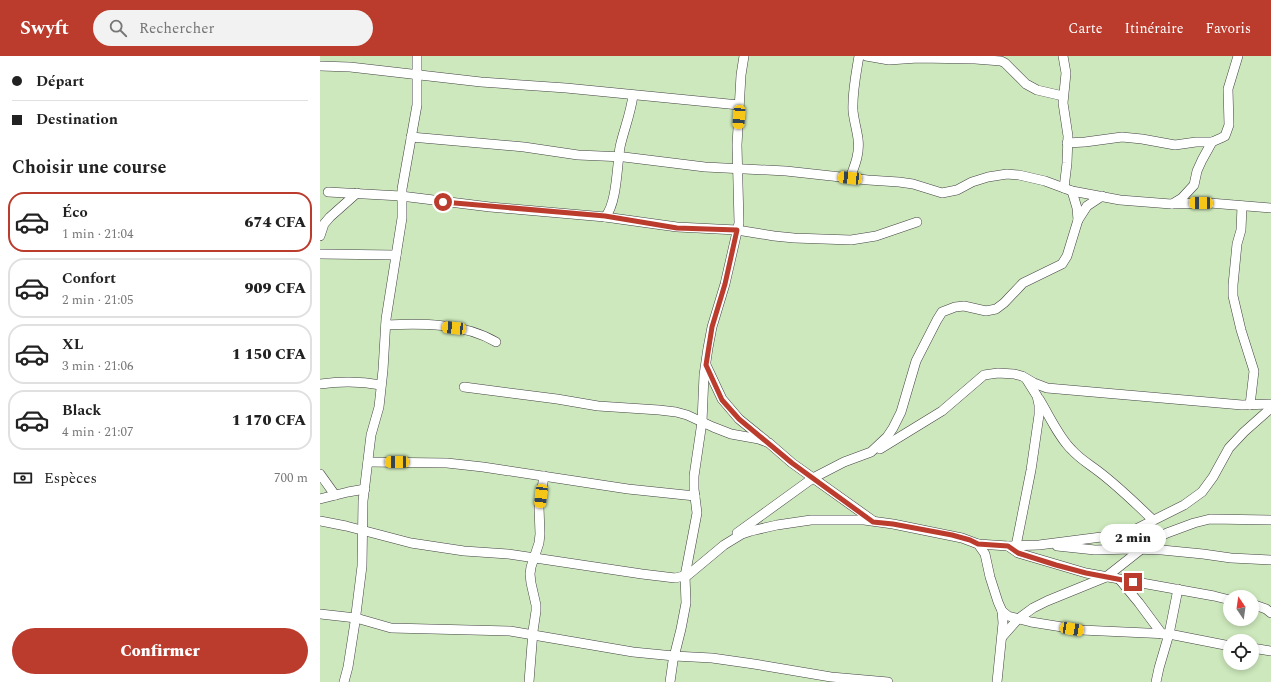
<!DOCTYPE html>
<html lang="fr">
<head>
<meta charset="utf-8">
<style>
	body { margin:0; font-family:Spectral,serif; background:#f2f2f2; color:#222; height:100vh; display:flex; flex-direction:column; font-size:15px; white-space:nowrap }
	* { box-sizing:border-box; margin:0 }
	p { font-size:13px; color:#767676 }
	.icon { flex:none; width:22px; height:22px; fill:none; stroke:currentColor; stroke-width:2; stroke-linecap:round; stroke-linejoin:round }
	.map { position:relative; flex:1; overflow:hidden }
	.details { display:flex; flex-direction:column; background:#fff; width:320px }
	.details>* { flex:none }
	.top-card { display:grid; align-content:center; height:88px; padding:0 12px; background:#fff }
	.needle { width:26px; rotate:347deg }
	.controls { position:absolute; left:903px; top:534px; display:grid; gap:8px }
	.controls a { display:grid; place-items:center; width:36px; height:36px; border-radius:50%; background:#fff; box-shadow:0 2px 6px #0003; font-size:20px }
	.end { position:absolute; width:18px; height:18px; margin:-9px; border:5px solid #bb3b2c; background:#fff; box-shadow:0 0 0 2px #fff }
	.from { border-radius:50% }
	.bubble { position:absolute; height:28px; border-radius:14px; background:#fff; box-shadow:0 2px 6px #0003; font-size:13px; font-weight:800; line-height:28px; text-align:center }
	.car { position:absolute; width:12px; height:24px; margin:-12px -6px; border-radius:5px; box-shadow:0 0 3px 1px #0007; background:linear-gradient(#f5c518 24%,#345 0 40%,#f5c518 0 76%,#345 0 86%,#f5c518 0) }
	.top-card b { display:flex; align-items:center; gap:14px; height:38px; font-size:15px }
	.top-card b+b { border-top:1px solid #e0e0e0 }
	.top-card i { width:10px; height:10px; background:#222 }
	ul { padding:0; list-style:none }
	li { display:flex; align-items:center; gap:12px; height:60px; margin:0 8px 6px; padding:0 4px; border:2px solid #e0e0e0; border-radius:16px }
	li div { flex:1 }
	li b { display:block; font-size:15px }
	li em { font-style:normal; font-weight:800 }
	li.on { border-color:#bb3b2c }
	li>.icon { width:36px; height:36px; stroke-width:1.5 }
	h2 { padding:0 12px; font-size:18px; line-height:48px }
	.pay { display:flex; align-items:center; gap:10px; height:44px; padding:0 12px; font-size:15px }
	.pay p { margin-inline-start:auto }
	.primary-button { display:flex; gap:8px; margin-top:auto; padding:8px 12px }
	.primary-button a { flex:1; height:46px; border-radius:24px; background:#bb3b2c; color:#fff; font-size:16px; font-weight:800; line-height:46px; text-align:center }
	header { display:flex; align-items:center; gap:24px; box-sizing:border-box; height:56px; padding:0 20px; background:#bb3b2c; color:#fff }
	header strong { font-size:19px }
	nav { display:flex; gap:22px; margin-inline-start:auto; font-size:14px }
	.search { width:280px; height:36px; background:#f2f2f2; display:flex; align-items:center; gap:10px; box-sizing:border-box; padding:0 14px; border-radius:22px; color:#767676; font-size:15px }
	main { display:flex; flex:1; min-height:0 }
	.map>svg:first-child { display:block }
	.green { fill:#cde8bc; fill-rule:evenodd }
	.lines { fill:none; stroke-linecap:round; stroke-linejoin:round }
	.minor-casing { stroke:#424242; stroke-width:10 }
	.minor { stroke:#fff; stroke-width:9 }
	.route { stroke:#bb3b2c; stroke-width:5 }
</style>
</head>
<body>
<header>
<strong>Swyft</strong>
<div class="search"><svg class="icon" aria-label="search" viewBox="0 0 24 24"><circle cx="10" cy="10" r="6"/><path d="M15 15l6 6"/></svg>Rechercher</div>
<nav><a>Carte</a><a>Itinéraire</a><a>Favoris</a></nav>
</header>
<main>
<section class="details">
<div class="top-card">
<b><i class="from"></i>Départ</b>
<b><i></i>Destination</b>
</div>
<h2>Choisir une course</h2>
<ul>
<li class="on"><svg class="icon" aria-label="car" viewBox="0 0 24 24"><path d="M5 17H2v-5l4-1 3-4h7l3 4 3 1v5h-3M9 17h6M6 11h13"/><circle cx="7" cy="17" r="2"/><circle cx="17" cy="17" r="2"/></svg><div><b>Éco</b><p>1 min · 21:04</p></div><em>674 CFA</em></li>
<li><svg class="icon" aria-label="car" viewBox="0 0 24 24"><path d="M5 17H2v-5l4-1 3-4h7l3 4 3 1v5h-3M9 17h6M6 11h13"/><circle cx="7" cy="17" r="2"/><circle cx="17" cy="17" r="2"/></svg><div><b>Confort</b><p>2 min · 21:05</p></div><em>909 CFA</em></li>
<li><svg class="icon" aria-label="car" viewBox="0 0 24 24"><path d="M5 17H2v-5l4-1 3-4h7l3 4 3 1v5h-3M9 17h6M6 11h13"/><circle cx="7" cy="17" r="2"/><circle cx="17" cy="17" r="2"/></svg><div><b>XL</b><p>3 min · 21:06</p></div><em>1 150 CFA</em></li>
<li><svg class="icon" aria-label="car" viewBox="0 0 24 24"><path d="M5 17H2v-5l4-1 3-4h7l3 4 3 1v5h-3M9 17h6M6 11h13"/><circle cx="7" cy="17" r="2"/><circle cx="17" cy="17" r="2"/></svg><div><b>Black</b><p>4 min · 21:07</p></div><em>1 170 CFA</em></li>
</ul>
<div class="pay"><svg class="icon" aria-label="cash" viewBox="0 0 24 24"><path d="M3 7h18v10H3z"/><circle cx="12" cy="12" r="2"/></svg>Espèces<p>700 m</p></div>
<div class="primary-button"><a>Confirmer</a></div>
</section>
<div class="map">
<svg width="951" height="626" viewBox="0 0 951 626">
	<rect width="100%" height="100%" fill="#fefef2"/>
	<path class="green" d="M0,0h951v626h-951zM910,541h22v22h-22zM910,585h22v22h-22z"/>
	<g class="lines">
		<defs>
			<g id="minor">
				<path d="M546,0l23,4 29,-2 57,1 26,2 4,2 21,21 11,6 26,6"/>
				<path d="M743,0l3,17 -3,30 5,33 -1,27 -3,25"/>
				<path d="M0,10l30,1 131,15 85,6 173,17"/>
				<path d="M91,81l113,10 54,8 46,2 81,10 81,4 82,9 31,2 14,2 29,9 15,-3 15,-8 16,-5 19,-3 12,1 26,6 27,10 48,9 51,4 39,-1 61,5"/>
				<path d="M747,87l18,-1 37,-5 20,2 33,6 21,-3h16l9,-4 4,-2 4,-11 -1,-36 10,-33"/>
				<path d="M530,122c5,-13 10,-25 8,-39 -1,-9 -4,-18 -5,-28 -1,-18 3,-37 6,-55"/>
				<path d="M8,136l73,4 89,11 115,10 72,10 60,3 37,6 20,2 57,2 25,-4 41,-14"/>
				<path d="M852,148l10,-6 12,-13 3,-14 5,-11 10,-18"/>
				<path d="M922,150l-1,24 -4,14 -4,41v11l8,34 13,41 -4,34"/>
				<path d="M285,161c12,-13 12,-52 15,-70 4,-18 11,-34 13,-52"/>
				<path d="M758,164l9,-14 15,-10"/>
				<path d="M0,180l4,-12 6,-7 27,-24"/>
				<path d="M0,198l76,1"/>
				<path d="M66,269c35,-2 78,-2 110,17"/>
				<path d="M386,309l16,34 17,20 26,21"/>
				<path d="M0,328c21,-3 40,-3 61,1"/>
				<path d="M144,331l93,12 41,7 61,4 17,2 11,3 26,12 18,7 28,5 10,4 23,20 80,57"/>
				<path d="M719,343c10,16 20,39 33,51 8,9 17,14 26,21 20,15 37,32 55,49"/>
				<path d="M560,393l62,-38 42,-36 14,-2 16,1 8,2 12,7 13,5 195,17 29,-1"/>
				<path d="M48,406l79,1 36,4 145,22 67,7"/>
				<path d="M0,418l15,21"/>
				<path d="M0,443l28,-7 17,-3"/>
				<path d="M0,465l26,5 65,17 53,8 44,3 134,20 33,4 13,-3 36,-30 18,-11 9,-3 26,-6 34,-5h53l29,4 69,14 16,6 7,10 5,23 8,25 4,9 6,5 23,6 50,8 88,4 61,12"/>
				<path d="M417,477l76,-55 31,-16 27,-10 16,-15 6,-9 8,-16 15,-51 21,-41 5,-8 13,-5 9,-1 22,5 10,-2 8,-6 19,-20 39,-19 5,-8 11,-36 -1,-12 -5,-17"/>
				<path d="M658,488l30,2 31,-1 78,-10 15,-4 52,-26 18,-13 11,-15 16,-29 15,-16 27,-24"/>
				<path d="M688,490l10,7 68,20 128,23 16,4"/>
				<path d="M696,490l15,-76 8,-55v-10l-2,-9 -10,-16"/>
				<path d="M737,490l38,4 37,-1 30,1 41,4 28,4 40,2"/>
				<path d="M800,524l19,23 23,31"/>
				<path d="M932,548l14,5 5,4"/>
				<path d="M0,558l36,4 35,10 119,3 123,21 41,4 38,2 42,6 77,13 57,5"/>
				<path d="M682,581l16,-18 15,-11 14,-7 59,-24 47,-37 14,-7 27,-10 16,-4 61,1"/>
				<path d="M932,592l19,3"/>
				<path d="M24,626l4,-15 7,-45 7,-56 1,-65 8,-66 8,-28 4,-37 3,-51 16,-101v-29l15,-84v-49"/>
				<path d="M209,626l4,-51 3,-20v-6l-5,-22 -1,-9 1,-7 8,-24 1,-9 -1,-27 5,-31"/>
				<path d="M350,626l3,-21 8,-32 5,-26 -1,-27 12,-63 -3,-24v-13l8,-54 2,-47 4,-27 4,-21 13,-43 14,-61 -2,-78 4,-70 3,-19"/>
				<path d="M677,626l6,-59 -1,-12"/>
				<path d="M836,626l3,-14 10,-34 9,-45"/>
			</g>
		</defs>
		<use href="#minor" class="minor-casing"/>
		<use href="#minor" class="minor"/>
	</g>
	<g class="lines">
		<path class="route" d="M123,146l162,14 72,12 60,2 -12,54 -13,43 -6,38 16,35 17,19 53,44 81,59 20,2 59,11 18,5 8,4 30,2 10,7 38,12 30,8 47,9"/>
	</g>
</svg>
<div class="controls">
<a><svg class="needle" viewBox="-14 -14 28 28"><path d="M0-13l5 13h-10z" fill="#e53935"/><path d="M0 13l5-13h-10z" fill="#767676"/></svg></a>
<a><svg class="icon" aria-label="locate" viewBox="0 0 24 24"><circle cx="12" cy="12" r="6"/><path d="M12 2v4M12 18v4M2 12h4M18 12h4"/></svg></a>
</div>
<i class="end from" style="left:123px;top:146px"></i>
<i class="end" style="left:813px;top:526px"></i>
<div class="bubble" style="left:780px;top:468px;width:66px">2 min</div>
<i class="car" style="left:419px;top:61px;rotate:184deg"></i>
<i class="car" style="left:530px;top:122px;rotate:276deg"></i>
<i class="car" style="left:881px;top:147px;rotate:271deg"></i>
<i class="car" style="left:134px;top:272px;rotate:276deg"></i>
<i class="car" style="left:77px;top:406px;rotate:270deg"></i>
<i class="car" style="left:221px;top:440px;rotate:187deg"></i>
<i class="car" style="left:752px;top:573px;rotate:100deg"></i>
</div>
</main>
</body>
</html>
